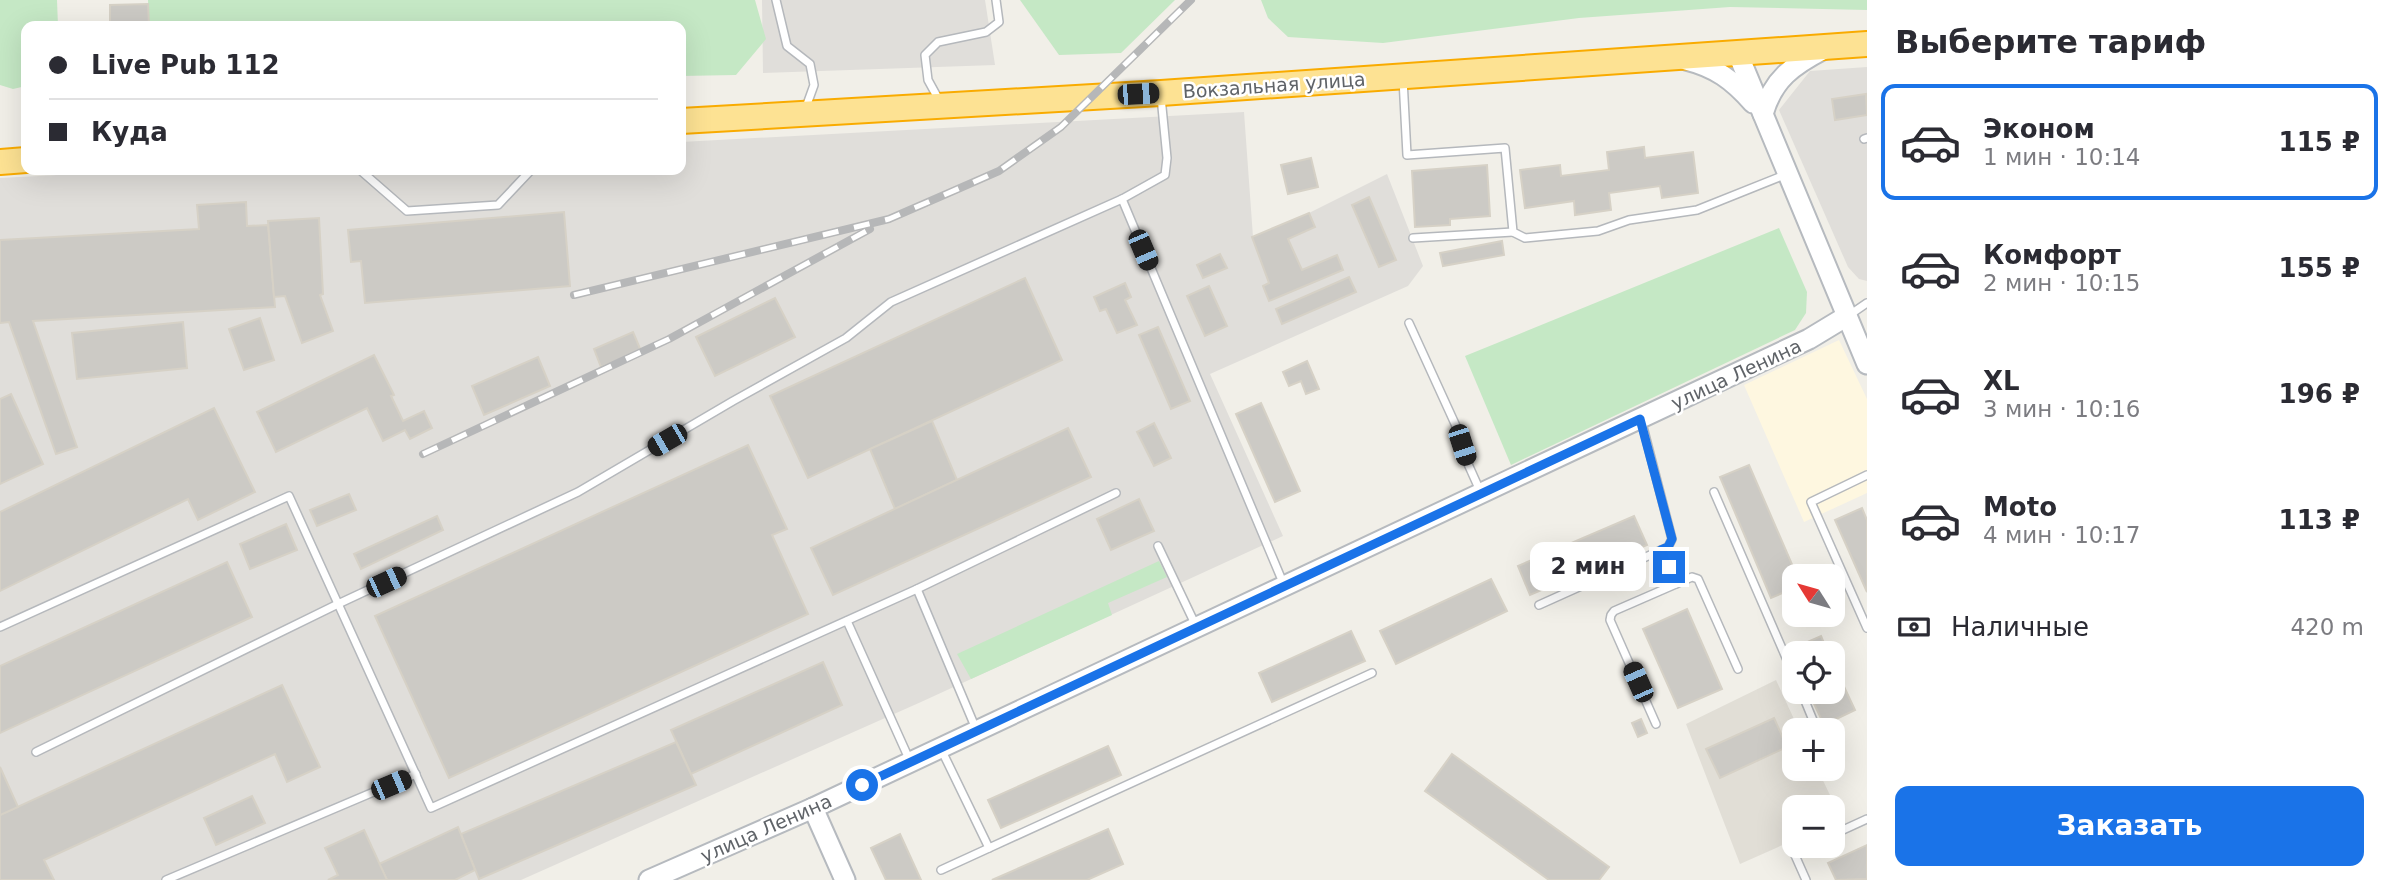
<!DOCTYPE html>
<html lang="ru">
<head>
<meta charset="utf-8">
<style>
	body { margin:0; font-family:"DejaVu Sans",sans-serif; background:#f2f2f3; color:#2b2b33; height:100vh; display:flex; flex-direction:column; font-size:26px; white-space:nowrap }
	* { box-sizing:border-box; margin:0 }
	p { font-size:23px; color:#7c7c81 }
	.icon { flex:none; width:38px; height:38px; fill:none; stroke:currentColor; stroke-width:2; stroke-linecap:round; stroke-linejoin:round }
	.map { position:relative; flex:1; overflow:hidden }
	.sheet { display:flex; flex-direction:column; background:#fff; width:525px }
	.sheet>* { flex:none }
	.top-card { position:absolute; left:21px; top:21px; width:665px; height:154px; border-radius:14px; box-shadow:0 7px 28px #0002; display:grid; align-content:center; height:154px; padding:0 28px; background:#fff }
	.needle { width:46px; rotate:307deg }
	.buttons { position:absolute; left:1782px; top:564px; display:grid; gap:14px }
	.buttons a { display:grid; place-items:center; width:63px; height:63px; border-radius:14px; background:#fff; box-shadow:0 7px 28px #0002; font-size:35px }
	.end { position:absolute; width:32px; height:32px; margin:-16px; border:9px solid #1a73e8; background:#fff; box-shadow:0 0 0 4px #fff }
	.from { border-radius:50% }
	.bubble { position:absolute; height:49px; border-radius:14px; background:#fff; box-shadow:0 7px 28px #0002; font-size:23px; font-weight:800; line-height:49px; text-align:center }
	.car { position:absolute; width:21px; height:42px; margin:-21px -10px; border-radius:9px; box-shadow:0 0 5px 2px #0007; background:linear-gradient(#222 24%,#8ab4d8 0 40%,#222 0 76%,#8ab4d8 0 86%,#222 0) }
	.top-card b { display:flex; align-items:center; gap:24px; height:66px; font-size:26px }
	.top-card b+b { border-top:2px solid #e1e1e2 }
	.top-card i { width:18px; height:18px; background:#2b2b33 }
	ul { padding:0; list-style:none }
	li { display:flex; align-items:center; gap:21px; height:116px; margin:0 14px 10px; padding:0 14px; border:4px solid transparent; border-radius:14px }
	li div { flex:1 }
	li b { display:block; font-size:26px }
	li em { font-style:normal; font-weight:800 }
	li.active { border-color:#1a73e8 }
	li>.icon { width:63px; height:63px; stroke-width:1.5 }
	h2 { padding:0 28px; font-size:32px; line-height:84px }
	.pay { display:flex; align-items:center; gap:18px; height:77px; padding:0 28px; font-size:26px }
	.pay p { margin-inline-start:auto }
	.cta { display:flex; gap:14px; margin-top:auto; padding:14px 28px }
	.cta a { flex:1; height:80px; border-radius:14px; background:#1a73e8; color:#fff; font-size:28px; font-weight:800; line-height:80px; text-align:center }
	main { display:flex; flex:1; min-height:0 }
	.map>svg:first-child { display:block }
	.commercial { fill:#fef7e0 }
	.industrial { fill:#e0deda }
	.education { fill:#e1ded6 }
	.green { fill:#c5e8c5 }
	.building { fill:#cccac5; stroke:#d6d1c6; stroke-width:2 }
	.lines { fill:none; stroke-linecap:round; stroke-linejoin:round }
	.lane-casing { stroke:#b5b8bc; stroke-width:10 }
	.secondary-casing { stroke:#b6babf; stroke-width:23 }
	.highway-casing { stroke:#f9ab00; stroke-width:28 }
	.lane { stroke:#fff; stroke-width:7 }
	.secondary { stroke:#fff; stroke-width:19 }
	.highway { stroke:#fde293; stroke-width:24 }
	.rail-casing { stroke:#b6b7b8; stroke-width:8 }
	.rail { stroke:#fff; stroke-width:5; stroke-dasharray:16; stroke-linecap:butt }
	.route { stroke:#1a73e8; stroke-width:9 }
	.labels { text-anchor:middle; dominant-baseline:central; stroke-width:5; stroke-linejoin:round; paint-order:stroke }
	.street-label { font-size:19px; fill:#5f6368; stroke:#fff }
</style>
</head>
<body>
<main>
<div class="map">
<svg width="1867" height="880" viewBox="0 0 1867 880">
	<rect width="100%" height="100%" fill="#f1efe8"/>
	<path class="commercial" d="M1839,340l28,59v94l-63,29 -60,-137z"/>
	<g class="industrial">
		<path d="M762,0h223l10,65 -232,8z"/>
		<path d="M1867,67v214l-8,-2 -11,-12 -69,-157 31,-39z"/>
		<path d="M1244,112l9,125 56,-24 78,-39 36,92 -15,20 -198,88 73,162 -362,166 -400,178h-521v-702l155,-8h526v-28z"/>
	</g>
	<path class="education" d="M1776,680l23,50h-5v38h23l24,50 -9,4v-15h-38v33l-54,24 -54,-140z"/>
	<g class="green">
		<path d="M0,0h57l1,26h-32v60l-13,3 -13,-4z"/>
		<path d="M148,0h607l11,39 -30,36 -55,1v-50h-532z"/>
		<path d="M1020,0h155l-54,53 -62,2z"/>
		<path d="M1261,0h606v10l-137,-3 -151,11 -196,25 -95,-6 -20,-19z"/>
		<path d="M1779,228l28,64 -1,21 -11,17 -284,135 -46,-109z"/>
		<path d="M1159,561l8,16 -59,26 4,12 -141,64 -14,-25z"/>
	</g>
	<g class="building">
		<path d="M148,4l1,22h-39v-21z"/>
		<path d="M1866,94l1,21 -32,5 -3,-21z"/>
		<path d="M1644,147l1,11 48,-6 5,41 -36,5 -2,-12 -51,7 2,17 -36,5 -1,-14 -49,7 -5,-38 40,-5 1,11 48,-6 -2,-18z"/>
		<path d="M1311,158l7,29 -30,7 -7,-29z"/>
		<path d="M1487,165l3,51 -40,3v6l-35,2 -3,-56z"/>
		<path d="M1369,197l27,63 -17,7 -27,-62z"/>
		<path d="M246,202l1,24 21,-1 7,82 -242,14 44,126 -21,7 -47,-132 -9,1v-83l199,-11 -2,-24z"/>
		<path d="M564,212l6,74 -205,17 -4,-42 -10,1 -3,-32z"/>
		<path d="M1309,213l6,14 -27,12 14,31 35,-15 6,15 -74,31 -6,-15 6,-3 -17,-46z"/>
		<path d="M319,218l4,76 -3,1 13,36 -31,12 -17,-47 -11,1 -6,-76z"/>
		<path d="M1502,241l2,14 -61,11 -3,-13z"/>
		<path d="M1220,254l7,14 -24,10 -6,-13z"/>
		<path d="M1349,277l7,15 -74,32 -6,-15z"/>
		<path d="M1025,278l37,82 -254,118 -38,-82z"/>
		<path d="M1125,283l6,14 -6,3 12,25 -20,8 -11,-24 -6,2 -6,-14z"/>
		<path d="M1209,286l18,40 -22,10 -18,-40z"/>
		<path d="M775,298l20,39 -80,39 -19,-39z"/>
		<path d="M260,318l14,42 -30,10 -15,-41z"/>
		<path d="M183,322l4,46 -110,11 -5,-46z"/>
		<path d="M1158,327l32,74 -19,8 -32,-74z"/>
		<path d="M633,332l8,19 -40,16 -7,-18z"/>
		<path d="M374,355l20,40 -3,1 12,25 21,-10 8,17 -22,11 -5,-9 -22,11 -16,-33 -91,44 -19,-40z"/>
		<path d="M538,357l12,29 -66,29 -12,-29z"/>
		<path d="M1307,361l12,28 -13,5 -5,-13 -12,5 -6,-14z"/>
		<path d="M11,394l32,70 -43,20v-85z"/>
		<path d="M1261,403l39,88 -25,11 -39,-88z"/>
		<path d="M214,408l41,84 -57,28 -10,-21 -188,92v-79z"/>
		<path d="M932,421l25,59 -62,29 -25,-60z"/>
		<path d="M1154,423l17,35 -17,8 -17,-34z"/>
		<path d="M1068,428l23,49 -258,118 -22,-47z"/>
		<path d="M748,445l39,84 -15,6 36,79 -359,164 -74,-162z"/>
		<path d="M1749,465l48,111h-3v12l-23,10 -51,-121z"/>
		<path d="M349,494l7,16 -39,16 -7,-16z"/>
		<path d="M1139,499l15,32 -43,19 -14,-31z"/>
		<path d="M1862,508l5,12v72l-32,-72z"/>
		<path d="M437,516l6,14 -82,39 -7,-15z"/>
		<path d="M1634,516l13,29 -117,50 -12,-29z"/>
		<path d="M286,524l11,26 -47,19 -10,-25z"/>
		<path d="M227,562l25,55 -252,116v-67z"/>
		<path d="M1491,579l16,32 -111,53 -16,-33z"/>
		<path d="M1687,609l35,80 -44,19 -35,-79z"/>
		<path d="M1351,631l14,30 -93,41 -13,-29z"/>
		<path d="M1821,636l7,17h-34v7l-5,-10z"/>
		<path d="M1832,661l23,49 -31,15 -16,-34h24z"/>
		<path d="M823,662l19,43 -151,69 -20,-44z"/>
		<path d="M282,685l38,82 -33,15 -12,-28 -231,106 10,20h-54v-65z"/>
		<path d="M1774,718l13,29 -67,31 -14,-29z"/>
		<path d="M1641,719l6,14 -9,4 -6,-14z"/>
		<path d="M676,742l20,43 -217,94 -18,-45z"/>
		<path d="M1108,746l13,29 -120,53 -13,-28z"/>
		<path d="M1452,754l157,113 -10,13h-50l-124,-89z"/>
		<path d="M0,767l18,40 -18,8z"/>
		<path d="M252,796l13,27 -49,22 -12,-27z"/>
		<path d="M458,827l17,43 -20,10h-68l-8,-16z"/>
		<path d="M1108,829l15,35 -36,16h-95z"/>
		<path d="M364,830l23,50h-59l10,-5 -13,-27z"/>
		<path d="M900,834l21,46h-35l-15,-32z"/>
		<path d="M1867,845v34l-31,1 -8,-17z"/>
	</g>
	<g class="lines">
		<defs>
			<g id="lane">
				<path d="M776,0l11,46 23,18 4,21 -9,25"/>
				<path d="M1403,79l4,76 98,-7 8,84 12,6 73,-7 31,-11 68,-10 90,-36"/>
				<path d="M939,100l-11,-20 -3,-25 13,-13 48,-10 13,-10 -3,-22"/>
				<path d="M1864,139l3,-1"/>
				<path d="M360,170l47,41 91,-6 33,-35"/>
				<path d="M1122,199l162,386"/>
				<path d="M1413,238l100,-6"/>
				<path d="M1848,316l19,-13"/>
				<path d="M1409,323l47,103 12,38 13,29"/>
				<path d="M1867,475l-56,27 56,126"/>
				<path d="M1714,492l80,184"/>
				<path d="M1158,546l38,80"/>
				<path d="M1676,584l16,-7 6,2 40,90"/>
				<path d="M917,589l59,140"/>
				<path d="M1539,605l129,-58 4,-8 -31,-120"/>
				<path d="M847,621l63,140"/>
				<path d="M0,627l289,-131 142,312 486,-219 199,-96"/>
				<path d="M1801,691l16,39"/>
				<path d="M1656,724l-46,-104 1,-5 3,-4 62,-27 -15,-34"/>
				<path d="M36,752l302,-148 240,-112 155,-91 113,-63 45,-36 231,-103 43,-24 2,-17 -6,-61"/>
				<path d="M1832,835l35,-16"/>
				<path d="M989,848l383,-175"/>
				<path d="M941,870l48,-22 -47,-97"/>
				<path d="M166,880l250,-106"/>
				<path d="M1806,880l-12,-27 17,-8"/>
			</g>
			<g id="secondary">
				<path d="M1738,54l129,310"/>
				<path d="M1686,60c29,7 47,20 67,43"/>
				<path d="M1763,114c10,-35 30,-49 61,-65"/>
				<path d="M813,808l32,72"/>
				<path d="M649,880l164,-72 796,-375 200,-94 38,-23"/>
			</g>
			<g id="highway">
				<path d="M681,121l480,-28 706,-49"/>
				<path d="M0,162l26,-2"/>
			</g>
		</defs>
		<use href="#lane" class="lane-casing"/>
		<use href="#secondary" class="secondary-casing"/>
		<use href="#highway" class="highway-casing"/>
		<use href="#lane" class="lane"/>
		<use href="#secondary" class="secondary"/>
		<use href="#highway" class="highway"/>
		<defs>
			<g id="rail">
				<path d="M574,295l315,-76 110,-48 62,-44 130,-127"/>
				<path d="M423,454l246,-115 201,-110"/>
			</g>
		</defs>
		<use href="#rail" class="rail-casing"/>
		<use href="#rail" class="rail"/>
	</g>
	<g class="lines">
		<path class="route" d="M862,785l778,-366 32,120 -4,8 -7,3 8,17"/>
	</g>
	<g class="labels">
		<g class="street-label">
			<text transform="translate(1274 85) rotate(-4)">Вокзальная улица</text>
			<text transform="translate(1736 374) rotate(-25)">улица Ленина</text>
			<text transform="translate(766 828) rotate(-24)">улица Ленина</text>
		</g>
	</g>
</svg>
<div class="buttons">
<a><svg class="needle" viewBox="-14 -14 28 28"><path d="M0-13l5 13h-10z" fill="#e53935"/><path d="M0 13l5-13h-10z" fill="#7c7c81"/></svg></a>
<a><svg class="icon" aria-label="locate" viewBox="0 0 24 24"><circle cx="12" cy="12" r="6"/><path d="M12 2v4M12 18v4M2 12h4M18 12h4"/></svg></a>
<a>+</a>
<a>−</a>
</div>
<i class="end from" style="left:862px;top:785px"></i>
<i class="end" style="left:1669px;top:567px"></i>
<div class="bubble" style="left:1530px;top:542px;width:116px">2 мин</div>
<i class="car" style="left:1138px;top:94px;rotate:87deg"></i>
<i class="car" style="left:1143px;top:250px;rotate:157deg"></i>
<i class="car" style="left:667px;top:440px;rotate:240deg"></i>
<i class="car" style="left:1462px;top:445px;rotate:162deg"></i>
<i class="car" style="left:386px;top:582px;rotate:65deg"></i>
<i class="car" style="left:1638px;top:682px;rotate:336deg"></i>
<i class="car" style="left:391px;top:785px;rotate:67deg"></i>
<div class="top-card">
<b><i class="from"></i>Live Pub 112</b>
<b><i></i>Куда</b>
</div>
</div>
<section class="sheet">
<h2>Выберите тариф</h2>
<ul>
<li class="active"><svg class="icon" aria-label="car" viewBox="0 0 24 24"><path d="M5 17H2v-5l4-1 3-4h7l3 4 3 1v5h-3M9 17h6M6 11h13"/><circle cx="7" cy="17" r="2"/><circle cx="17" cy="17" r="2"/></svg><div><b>Эконом</b><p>1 мин · 10:14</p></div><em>115 ₽</em></li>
<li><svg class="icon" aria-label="car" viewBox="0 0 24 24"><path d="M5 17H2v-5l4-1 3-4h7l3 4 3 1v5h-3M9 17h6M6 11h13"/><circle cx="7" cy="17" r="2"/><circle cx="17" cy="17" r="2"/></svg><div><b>Комфорт</b><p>2 мин · 10:15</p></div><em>155 ₽</em></li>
<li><svg class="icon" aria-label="car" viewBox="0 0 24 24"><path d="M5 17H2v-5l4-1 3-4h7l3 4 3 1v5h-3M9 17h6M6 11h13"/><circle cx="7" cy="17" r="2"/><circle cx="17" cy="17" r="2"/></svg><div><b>XL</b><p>3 мин · 10:16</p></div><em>196 ₽</em></li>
<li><svg class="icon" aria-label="car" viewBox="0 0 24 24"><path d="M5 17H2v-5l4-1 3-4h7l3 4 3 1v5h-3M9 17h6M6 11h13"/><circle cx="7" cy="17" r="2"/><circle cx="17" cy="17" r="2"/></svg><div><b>Moto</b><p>4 мин · 10:17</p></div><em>113 ₽</em></li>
</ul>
<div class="pay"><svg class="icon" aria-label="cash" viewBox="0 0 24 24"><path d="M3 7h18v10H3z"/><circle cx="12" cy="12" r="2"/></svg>Наличные<p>420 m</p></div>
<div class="cta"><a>Заказать</a></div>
</section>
</main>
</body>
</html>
